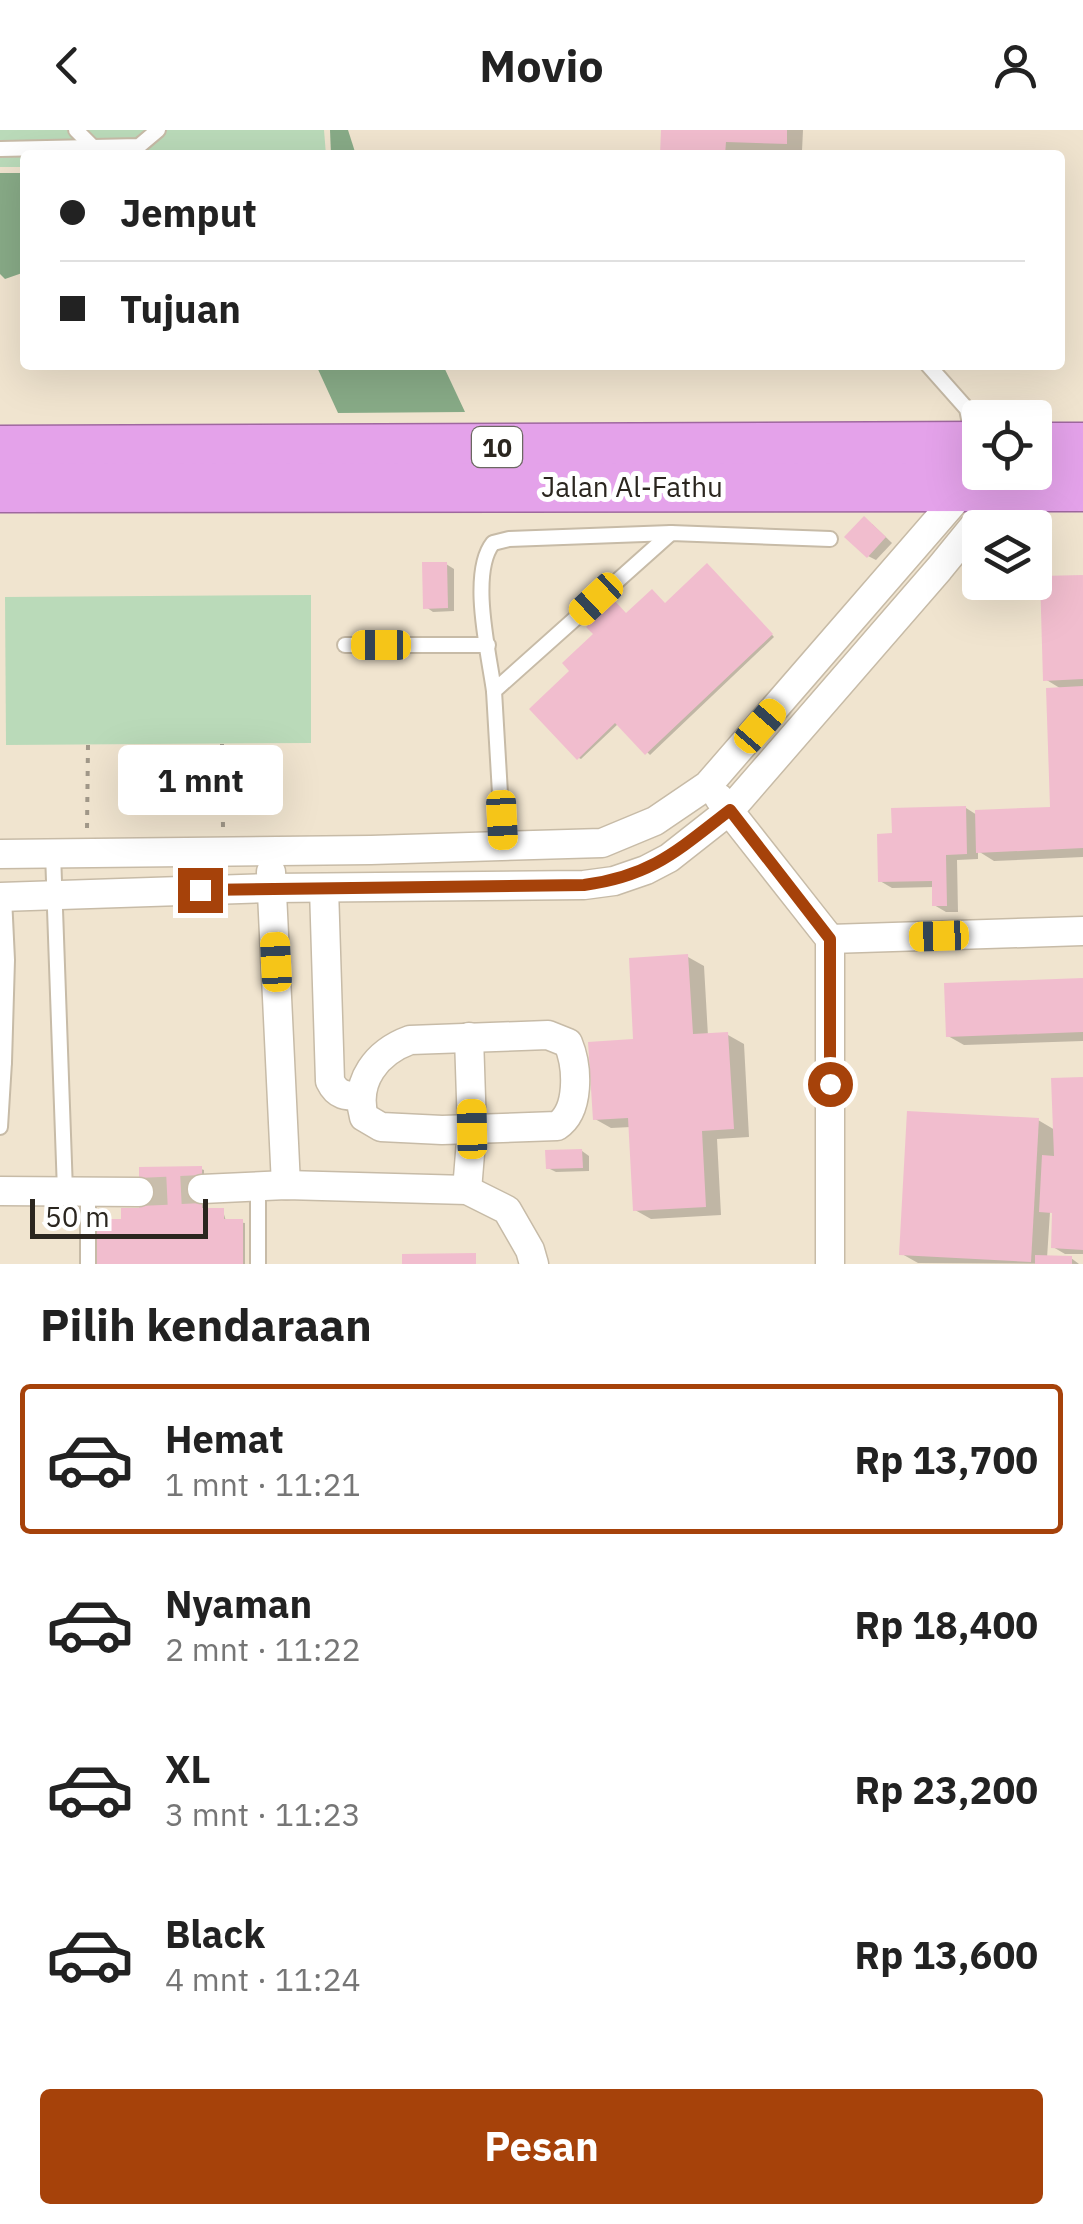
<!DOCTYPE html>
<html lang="id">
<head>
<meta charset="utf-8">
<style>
	body { margin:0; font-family:"IBM Plex Sans",sans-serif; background:#f2f2f2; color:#222; height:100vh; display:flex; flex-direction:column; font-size:38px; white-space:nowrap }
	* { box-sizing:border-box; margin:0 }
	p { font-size:32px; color:#767676 }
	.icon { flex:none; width:55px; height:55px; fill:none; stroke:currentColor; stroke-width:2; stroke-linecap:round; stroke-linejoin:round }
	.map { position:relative; height:1134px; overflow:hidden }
	.panel { display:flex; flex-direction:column; background:#fff; flex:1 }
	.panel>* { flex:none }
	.hud { position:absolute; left:20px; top:20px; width:1045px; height:220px; border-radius:10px; box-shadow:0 10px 40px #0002; display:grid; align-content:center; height:220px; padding:0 40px; background:#fff }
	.buttons { position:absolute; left:962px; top:270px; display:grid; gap:20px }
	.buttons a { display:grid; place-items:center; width:90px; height:90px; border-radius:10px; background:#fff; box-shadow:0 10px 40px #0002; font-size:50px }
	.scale { position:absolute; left:30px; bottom:25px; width:178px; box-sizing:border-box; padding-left:10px; border:5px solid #2b261f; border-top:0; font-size:28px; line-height:35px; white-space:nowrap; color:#2b261f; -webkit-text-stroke:8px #fff; paint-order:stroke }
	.end { position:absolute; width:45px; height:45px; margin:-22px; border:12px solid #a6420a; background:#fff; box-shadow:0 0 0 5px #fff }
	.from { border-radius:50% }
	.bubble { position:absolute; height:70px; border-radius:10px; background:#fff; box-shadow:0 10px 40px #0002; font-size:32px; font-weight:700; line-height:70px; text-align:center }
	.car { position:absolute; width:30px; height:60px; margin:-30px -15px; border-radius:12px; box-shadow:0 0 8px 2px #0007; background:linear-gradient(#f5c518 24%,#345 0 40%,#f5c518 0 76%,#345 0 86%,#f5c518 0) }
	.hud b { display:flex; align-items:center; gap:35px; height:95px; font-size:38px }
	.hud b+b { border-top:2px solid #e0e0e0 }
	.hud i { width:25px; height:25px; background:#222 }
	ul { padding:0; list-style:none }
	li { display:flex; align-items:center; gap:30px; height:150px; margin:0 20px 15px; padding:0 20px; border:5px solid transparent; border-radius:10px }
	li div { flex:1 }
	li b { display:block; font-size:38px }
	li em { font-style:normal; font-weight:700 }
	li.on { border-color:#a6420a }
	li>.icon { width:90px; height:90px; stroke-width:1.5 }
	h2 { padding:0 40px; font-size:45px; line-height:120px }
	.action { display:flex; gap:20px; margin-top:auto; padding:20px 40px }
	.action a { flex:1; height:115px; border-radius:10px; background:#a6420a; color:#fff; font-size:40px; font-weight:700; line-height:115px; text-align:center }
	header { display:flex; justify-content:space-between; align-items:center; height:130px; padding:0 40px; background:#fff; font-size:45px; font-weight:700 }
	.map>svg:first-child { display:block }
	.green { fill:#badab9 }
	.forest { fill:#88ab87 }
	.shadow { fill:#0003 }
	.building { fill:#f1bdce }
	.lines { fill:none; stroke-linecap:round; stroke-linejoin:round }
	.minor-tunnel { stroke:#c9beac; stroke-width:28; stroke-dasharray:28 14; stroke-linecap:butt }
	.service-casing { stroke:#c7bba7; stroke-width:18 }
	.minor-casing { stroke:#c7bba7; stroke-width:31 }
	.trunk-casing { stroke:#9f689f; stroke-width:51 }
	.path { stroke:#a19889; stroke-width:4; stroke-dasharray:5 8; stroke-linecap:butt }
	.service { stroke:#fff; stroke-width:14 }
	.minor { stroke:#fff; stroke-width:28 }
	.trunk { stroke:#e4a2ea; stroke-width:48 }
	.route { stroke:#a6420a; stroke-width:12 }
	.labels { text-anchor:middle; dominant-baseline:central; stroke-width:10; stroke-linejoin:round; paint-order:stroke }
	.shield { fill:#fff; stroke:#6b6762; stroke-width:2.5 }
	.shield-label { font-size:25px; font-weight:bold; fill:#2b261f }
	.street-label { font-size:28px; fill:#2b261f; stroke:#fff }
</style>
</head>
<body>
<header><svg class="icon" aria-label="back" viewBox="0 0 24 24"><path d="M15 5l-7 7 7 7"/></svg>Movio<svg class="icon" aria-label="person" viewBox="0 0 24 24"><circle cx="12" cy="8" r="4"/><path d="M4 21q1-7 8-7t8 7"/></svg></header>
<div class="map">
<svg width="1083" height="1134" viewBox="0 0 1083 1134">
	<rect width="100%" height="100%" fill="#f0e4cf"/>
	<g class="green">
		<path d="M0,0h324l2,25h-301v12h-25z"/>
		<path d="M311,465v148l-305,2 -1,-148z"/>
	</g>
	<g class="forest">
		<path d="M330,0h18l8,25h-25z"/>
		<path d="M0,43h25v99l-20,7 -5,-5z"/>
		<path d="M316,235h127l22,47 -127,1z"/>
	</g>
	<g class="shadow">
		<path d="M663,0h140l-1,21 -61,-1v5h-76z"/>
		<path d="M872,394l20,19 -16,17 -8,-4z"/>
		<path d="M446,434l8,5v42l-21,1 -7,-5z"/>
		<path d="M710,438l64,69 -124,118 -31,-32 -38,36 -2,-1 48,-143 39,-10z"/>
		<path d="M1083,447v280l-89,4 -16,-10v8l-21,1 1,52h-12l-12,-7v-18l-42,1 -12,-7 14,-45 72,-28 11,7 76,-6 10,-119 -18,-11z"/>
		<path d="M688,827l16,9 4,70 20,-1 16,9 5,93 -32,2 4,76 -70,4 -16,-9 -4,-83 -20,1 -16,-9 41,-77z"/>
		<path d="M1083,851v60l-119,4 -16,-9z"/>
		<path d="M1083,949v175h-18l-12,-7 2,-35h-5l-3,46h24l8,6 -161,-1 -16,-9 136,-134 17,10z"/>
		<path d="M582,1021l7,5v15l-33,1 -8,-4z"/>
		<path d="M201,1039l3,1v40l19,1 3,10 19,2v41h-145l24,-42z"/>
	</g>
	<g class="building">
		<path d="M661,0h126v14l-61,-2 -1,13h-65z"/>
		<path d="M864,386l22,21 -19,21 -23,-21z"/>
		<path d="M422,432h25l1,46 -25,1z"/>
		<path d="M707,433l66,71 -128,121 -30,-32 -38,37 -48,-51 40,-38 -7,-8 31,-29 -7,-7 28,-27 12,13 26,-24 13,14z"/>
		<path d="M1083,445v104l-40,2 -3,-105z"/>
		<path d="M1083,556v162l-107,5 -1,-43 75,-3 -4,-119z"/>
		<path d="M966,676l1,48 -21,1 1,51h-15v-25l-54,1 -1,-48 15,-1 -1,-25z"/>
		<path d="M688,824l5,80 35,-2 6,97 -32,2 4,76 -73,4 -5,-93 -35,2 -5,-78 45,-3 -4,-81z"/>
		<path d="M1083,848v54l-137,5 -2,-54z"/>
		<path d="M1083,947v173l-32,-2 1,-35 -13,-1 3,-57 12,1 -3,-78z"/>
		<path d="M907,981l132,7 -8,144 -132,-7z"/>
		<path d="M582,1019l1,19 -37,1 -1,-19z"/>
		<path d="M202,1036v42h22v11h19v45h-146v-45h24v-11h18v-41z"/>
		<path d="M476,1123v11h-74v-10z"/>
		<path d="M1035,1125l37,1v8h-37z"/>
	</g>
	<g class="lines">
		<path class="minor-tunnel" d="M139,1062l63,-3"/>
		<defs>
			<g id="service">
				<path d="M76,0l17,17v6"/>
				<path d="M0,19l139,-3 19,-16"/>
				<path d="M928,235l39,44 6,30"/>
				<path d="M345,515h143"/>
				<path d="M494,561c-5,-37 -25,-118 -1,-148l16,-4 162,-6 159,6"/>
				<path d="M503,715l-9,-154 177,-158"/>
				<path d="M53,723l12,338"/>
				<path d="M0,933l4,-1 3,-102 -3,-63"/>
				<path d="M0,997l4,-65"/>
				<path d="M88,1060v74"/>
				<path d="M258,1134v-78"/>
			</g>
			<g id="minor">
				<path d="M719,668l111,141v325"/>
				<path d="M0,724l371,-4 231,-7 53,-22 53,-36 262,-302"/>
				<path d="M271,742l15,313"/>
				<path d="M324,758l6,193c7,15 16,15 31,15"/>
				<path d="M0,767l272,-9 312,-3 30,-4 32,-11 23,-12 61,-48 209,-241 71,-87"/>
				<path d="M830,809l253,-8"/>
				<path d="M548,905l20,8c10,24 12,68 -11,83l-115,4 -61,-3 -17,-10c-10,-36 13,-65 46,-77z"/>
				<path d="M202,1059l84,-4 181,5 40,20 23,40 4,14"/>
				<path d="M467,1060l5,-61 -3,-92"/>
				<path d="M0,1061l139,1"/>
			</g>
			<g id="trunk">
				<path d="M1035,317h48"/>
				<path d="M0,320l980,-4"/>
				<path d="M0,358l1083,-1"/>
			</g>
		</defs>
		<use href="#service" class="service-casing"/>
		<use href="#minor" class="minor-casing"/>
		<use href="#trunk" class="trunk-casing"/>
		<g class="path">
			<path d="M222,614l1,83"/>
			<path d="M87,698l1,-83"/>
		</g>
		<use href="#service" class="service"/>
		<use href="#minor" class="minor"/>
		<use href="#trunk" class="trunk"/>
	</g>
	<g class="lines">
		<path class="route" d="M200,760l384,-5c68,-9 94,-35 146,-75l100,129v145"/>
	</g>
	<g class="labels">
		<rect class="shield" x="472" y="297" width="50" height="40" rx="8"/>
		<g class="shield-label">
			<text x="497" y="317">10</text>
		</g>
		<g class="street-label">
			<text x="632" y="356">Jalan Al-Fathu</text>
		</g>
	</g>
</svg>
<div class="buttons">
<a><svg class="icon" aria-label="locate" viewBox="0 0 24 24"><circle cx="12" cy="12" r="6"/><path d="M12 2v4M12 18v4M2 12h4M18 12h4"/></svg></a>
<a><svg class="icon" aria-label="layers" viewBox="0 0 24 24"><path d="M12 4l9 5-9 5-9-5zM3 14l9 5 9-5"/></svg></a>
</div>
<div class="scale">50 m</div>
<i class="end from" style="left:830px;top:954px"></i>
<i class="end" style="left:200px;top:760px"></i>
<div class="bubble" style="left:118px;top:615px;width:165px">1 mnt</div>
<i class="car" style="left:596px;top:469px;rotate:227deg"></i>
<i class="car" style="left:381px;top:515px;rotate:270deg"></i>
<i class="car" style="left:760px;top:596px;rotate:41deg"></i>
<i class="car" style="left:502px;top:690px;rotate:177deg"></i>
<i class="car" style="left:939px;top:806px;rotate:268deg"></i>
<i class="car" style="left:276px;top:832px;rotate:357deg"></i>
<i class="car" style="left:472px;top:999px;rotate:359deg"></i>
<div class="hud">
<b><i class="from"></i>Jemput</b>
<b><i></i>Tujuan</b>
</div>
</div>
<section class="panel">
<h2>Pilih kendaraan</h2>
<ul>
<li class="on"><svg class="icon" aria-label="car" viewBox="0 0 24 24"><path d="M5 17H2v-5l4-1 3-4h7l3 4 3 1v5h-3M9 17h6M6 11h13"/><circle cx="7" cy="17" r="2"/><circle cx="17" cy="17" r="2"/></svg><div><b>Hemat</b><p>1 mnt · 11:21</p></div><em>Rp 13,700</em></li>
<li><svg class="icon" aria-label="car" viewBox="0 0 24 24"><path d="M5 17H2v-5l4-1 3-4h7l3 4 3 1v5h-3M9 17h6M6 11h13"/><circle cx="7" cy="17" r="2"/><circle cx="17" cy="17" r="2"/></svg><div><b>Nyaman</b><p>2 mnt · 11:22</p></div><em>Rp 18,400</em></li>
<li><svg class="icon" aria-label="car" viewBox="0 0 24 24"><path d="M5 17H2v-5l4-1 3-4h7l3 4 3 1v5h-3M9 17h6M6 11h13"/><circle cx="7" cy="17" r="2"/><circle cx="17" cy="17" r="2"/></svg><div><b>XL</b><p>3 mnt · 11:23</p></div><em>Rp 23,200</em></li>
<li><svg class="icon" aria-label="car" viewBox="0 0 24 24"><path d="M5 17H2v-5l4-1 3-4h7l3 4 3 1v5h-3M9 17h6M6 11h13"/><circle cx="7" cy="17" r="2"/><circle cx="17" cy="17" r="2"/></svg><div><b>Black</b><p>4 mnt · 11:24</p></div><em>Rp 13,600</em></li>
</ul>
<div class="action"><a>Pesan</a></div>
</section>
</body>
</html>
